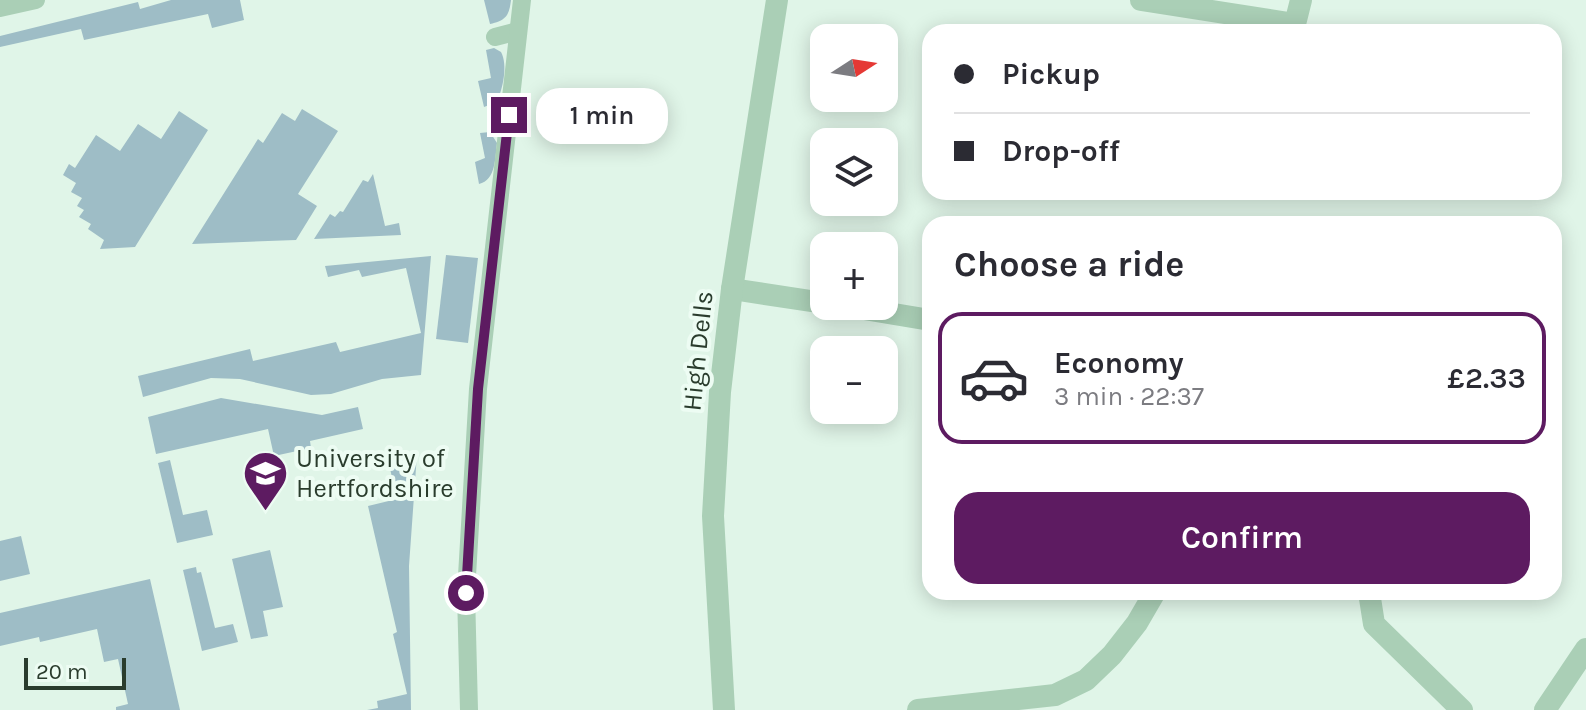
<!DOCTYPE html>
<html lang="en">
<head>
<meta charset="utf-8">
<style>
	body { margin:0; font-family:Karla,sans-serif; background:#f7f7f7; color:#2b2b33; height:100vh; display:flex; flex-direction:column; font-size:30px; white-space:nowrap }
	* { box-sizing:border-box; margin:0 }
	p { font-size:26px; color:#7c7c81 }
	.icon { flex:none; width:44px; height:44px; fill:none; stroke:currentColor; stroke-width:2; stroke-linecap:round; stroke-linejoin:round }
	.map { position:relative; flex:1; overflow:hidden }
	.panel { position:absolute; left:922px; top:216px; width:640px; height:384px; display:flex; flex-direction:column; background:#fff; border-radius:24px; box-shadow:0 4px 20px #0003 }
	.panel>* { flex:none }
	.guide { position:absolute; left:922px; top:24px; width:640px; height:176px; border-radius:24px; box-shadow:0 4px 20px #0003; display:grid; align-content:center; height:176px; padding:0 32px; background:#fff }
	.needle { width:52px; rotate:78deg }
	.controls { position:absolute; left:810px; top:24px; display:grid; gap:16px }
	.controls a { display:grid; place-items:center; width:88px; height:88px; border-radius:16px; background:#fff; box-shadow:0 4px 20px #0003; font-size:40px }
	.scale { position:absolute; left:24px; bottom:20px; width:102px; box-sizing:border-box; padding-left:8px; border:4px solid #2a3c2d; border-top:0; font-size:22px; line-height:28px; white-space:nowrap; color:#2a3c2d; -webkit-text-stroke:6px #edfcf3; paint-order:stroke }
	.end { position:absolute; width:36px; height:36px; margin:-18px; border:10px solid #5d1b61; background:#fff; box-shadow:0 0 0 4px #fff }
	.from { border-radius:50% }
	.bubble { position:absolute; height:56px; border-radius:24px; background:#fff; box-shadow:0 4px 20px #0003; font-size:26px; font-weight:600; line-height:56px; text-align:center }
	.guide b { display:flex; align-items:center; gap:28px; height:76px; font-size:30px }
	.guide b+b { border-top:2px solid #e1e1e2 }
	.guide i { width:20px; height:20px; background:#2b2b33 }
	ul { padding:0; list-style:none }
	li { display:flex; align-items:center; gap:24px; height:132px; margin:0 16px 12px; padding:0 16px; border:4px solid transparent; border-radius:24px }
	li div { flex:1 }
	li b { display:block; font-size:30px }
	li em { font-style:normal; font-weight:600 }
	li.current { border-color:#5d1b61 }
	li>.icon { width:72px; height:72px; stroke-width:1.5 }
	h2 { padding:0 32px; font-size:36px; line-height:96px }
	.action { display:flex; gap:16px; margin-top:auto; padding:16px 32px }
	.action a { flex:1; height:92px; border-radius:24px; background:#5d1b61; color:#fff; font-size:32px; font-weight:600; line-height:92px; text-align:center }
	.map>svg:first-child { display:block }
	.green { fill:#9ebdc6 }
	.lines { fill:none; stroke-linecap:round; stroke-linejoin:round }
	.service { stroke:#aacfb6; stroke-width:18 }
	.minor { stroke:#aacfb6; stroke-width:22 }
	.tertiary { stroke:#aacfb6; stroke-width:22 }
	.route { stroke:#5d1b61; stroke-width:10 }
	.labels { text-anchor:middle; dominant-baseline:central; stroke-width:8; stroke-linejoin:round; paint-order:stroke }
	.street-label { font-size:26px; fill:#2a3c2d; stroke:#edfcf3 }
	.poi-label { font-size:26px; fill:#2a3c2d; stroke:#edfcf3; text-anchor:start }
</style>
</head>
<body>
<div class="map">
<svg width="1586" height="710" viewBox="0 0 1586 710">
	<rect width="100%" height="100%" fill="#e0f5e8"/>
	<g class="green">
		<path d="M171,0h69l4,20 -32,8 -4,-14 -124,26 -3,-11 -81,18v-11l138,-34 2,7z"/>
		<path d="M484,0h27c-2,16 -5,20 -21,24z"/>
		<path d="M494,48l7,4c7,13 2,36 -4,50l-13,5 -6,-26 13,-3 -5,-28z"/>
		<path d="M302,109l36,22 -40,63 19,12 -21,34 -104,4 66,-105 5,4 19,-30 13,8z"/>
		<path d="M179,111l29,19 -73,117 -35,2 4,-9 -16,-11 3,-5 -12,-7 5,-7 -7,-4 5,-8 -11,-6 5,-9 -13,-8 6,-11 6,4 21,-33 24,16 18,-27 23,15z"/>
		<path d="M490,132l7,11c-2,15 -1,37 -18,41l-4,-22 10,-4 -5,-25z"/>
		<path d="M373,174l12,52 14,-3 2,12 -87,4 16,-25 5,3 5,-6 3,1 20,-32 5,2z"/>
		<path d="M446,255l32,3 -10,85 -32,-4z"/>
		<path d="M431,256l-10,119 -39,4 -51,15 -20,1 -71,-16 -29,-1 -68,19 -5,-21 112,-27 3,12 83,-19 4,10 81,-19 -15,-65 -44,9 -3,-7 -31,7 -3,-11z"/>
		<path d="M221,398l101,17 36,-8 5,22 -53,12 1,7 -37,8 -6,-27 -112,25 -8,-37z"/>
		<path d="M417,454l-8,112 2,144h-44l11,-2 -1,-7 30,-7 -14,-60 4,-2 -29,-126 29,-7 -9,-39z"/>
		<path d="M170,460l13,55 24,-5 6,25 -36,8 -19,-80z"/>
		<path d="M21,536l9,38 -30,7v-40z"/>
		<path d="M270,550l13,57 -20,4 5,25 -17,3 -19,-80z"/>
		<path d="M196,567l1,6 4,-1 14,56 18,-4 5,18 -36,9 -19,-81z"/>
		<path d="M150,579l30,131h-64v-3l12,-3 -10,-45 -14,3 -7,-33 -57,13 -1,-5 -39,9v-33z"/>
	</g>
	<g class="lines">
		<g class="service">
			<path d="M0,8l36,-8"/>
			<path d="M495,37l23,-6"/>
			<path d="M469,710l-3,-117 12,-204 44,-389"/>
		</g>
		<g class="minor">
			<path d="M1141,0l154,24 6,-24"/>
			<path d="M732,289l92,14"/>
			<path d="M846,306l84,14"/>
			<path d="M1369,592l5,32 88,86"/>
			<path d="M724,710l-11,-194 7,-124 12,-103 45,-289"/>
			<path d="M918,710l137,-15 31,-15 26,-25 25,-32 18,-31"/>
		</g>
		<path class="tertiary" d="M1545,710l41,-61"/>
	</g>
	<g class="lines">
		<path class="route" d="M466,593l12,-204 31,-274"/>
	</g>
	<defs>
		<symbol id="university-pin" viewBox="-11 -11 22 30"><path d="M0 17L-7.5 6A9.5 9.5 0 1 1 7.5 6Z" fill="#5d1b61" stroke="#edfcf3"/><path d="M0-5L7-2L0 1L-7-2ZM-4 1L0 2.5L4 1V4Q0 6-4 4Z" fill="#fff"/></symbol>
	</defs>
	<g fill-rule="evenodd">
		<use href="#university-pin" x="240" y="448" width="51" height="69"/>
	</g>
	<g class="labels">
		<g class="street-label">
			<text transform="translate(698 351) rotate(-84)">High Dells</text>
		</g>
		<g class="poi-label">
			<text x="296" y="458">University of<tspan x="296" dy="30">Hertfordshire</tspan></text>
		</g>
	</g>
</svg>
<div class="controls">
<a><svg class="needle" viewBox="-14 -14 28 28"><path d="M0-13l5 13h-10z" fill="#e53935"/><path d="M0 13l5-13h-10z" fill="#7c7c81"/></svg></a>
<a><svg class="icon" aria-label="layers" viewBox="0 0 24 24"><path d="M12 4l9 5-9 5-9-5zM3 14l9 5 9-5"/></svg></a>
<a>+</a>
<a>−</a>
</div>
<div class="scale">20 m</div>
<i class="end from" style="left:466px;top:593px"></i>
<i class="end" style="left:509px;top:115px"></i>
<div class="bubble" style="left:536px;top:88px;width:132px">1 min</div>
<div class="guide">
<b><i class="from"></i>Pickup</b>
<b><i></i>Drop-off</b>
</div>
<section class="panel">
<h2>Choose a ride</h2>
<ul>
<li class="current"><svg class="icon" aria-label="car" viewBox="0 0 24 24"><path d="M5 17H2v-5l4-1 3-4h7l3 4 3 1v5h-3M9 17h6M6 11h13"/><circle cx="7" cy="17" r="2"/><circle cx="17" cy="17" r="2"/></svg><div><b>Economy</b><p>3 min · 22:37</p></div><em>£2.33</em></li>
</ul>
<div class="action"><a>Confirm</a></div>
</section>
</div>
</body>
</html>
